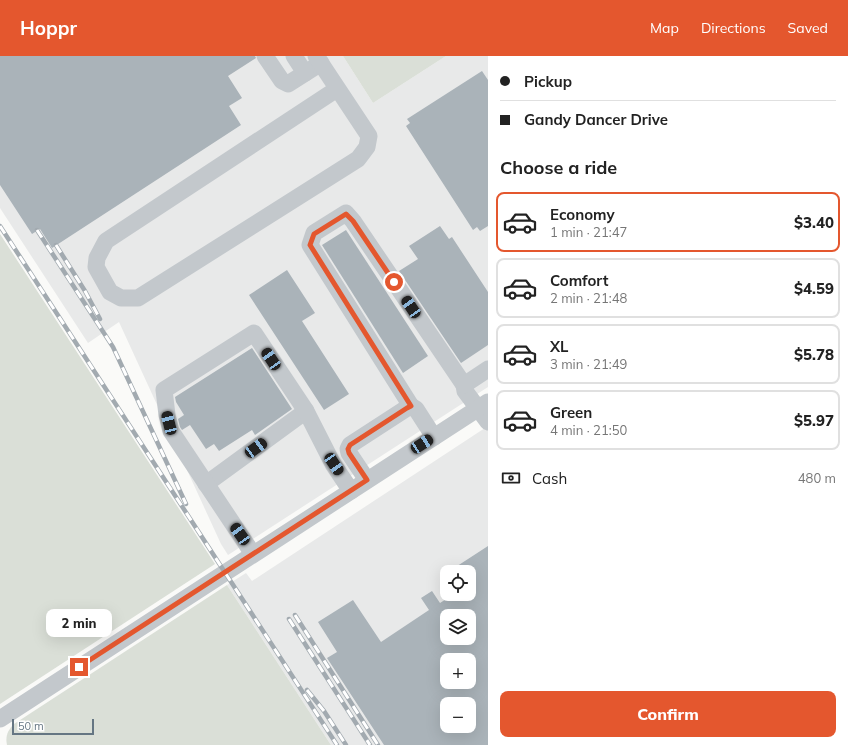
<!DOCTYPE html>
<html lang="en">
<head>
<meta charset="utf-8">
<style>
	body { margin:0; font-family:Mulish,sans-serif; background:#f2f2f2; color:#222; height:100vh; display:flex; flex-direction:column; font-size:15px; white-space:nowrap }
	* { box-sizing:border-box; margin:0 }
	p { font-size:13px; color:#767676 }
	.icon { flex:none; width:22px; height:22px; fill:none; stroke:currentColor; stroke-width:2; stroke-linecap:round; stroke-linejoin:round }
	.map { position:relative; flex:1; overflow:hidden }
	.side { display:flex; flex-direction:column; background:#fff; width:360px }
	.side>* { flex:none }
	.guide { display:grid; align-content:center; height:88px; padding:0 12px; background:#fff }
	.fabs { position:absolute; left:440px; top:509px; display:grid; gap:8px }
	.fabs a { display:grid; place-items:center; width:36px; height:36px; border-radius:8px; background:#fff; box-shadow:0 4px 16px #0002; font-size:20px }
	.scale { position:absolute; left:12px; bottom:10px; width:82px; box-sizing:border-box; padding-left:4px; border:2px solid #657683; border-top:0; font-size:11px; line-height:14px; white-space:nowrap; color:#657683; -webkit-text-stroke:3px #fff; paint-order:stroke }
	.end { position:absolute; width:18px; height:18px; margin:-9px; border:5px solid #e4572e; background:#fff; box-shadow:0 0 0 2px #fff }
	.from { border-radius:50% }
	.bubble { position:absolute; height:28px; border-radius:8px; background:#fff; box-shadow:0 4px 16px #0002; font-size:13px; font-weight:800; line-height:28px; text-align:center }
	.car { position:absolute; width:12px; height:24px; margin:-12px -6px; border-radius:5px; box-shadow:0 0 3px 1px #0007; background:linear-gradient(#222 24%,#8ab4d8 0 40%,#222 0 76%,#8ab4d8 0 86%,#222 0) }
	.guide b { display:flex; align-items:center; gap:14px; height:38px; font-size:15px }
	.guide b+b { border-top:1px solid #e0e0e0 }
	.guide i { width:10px; height:10px; background:#222 }
	ul { padding:0; list-style:none }
	li { display:flex; align-items:center; gap:12px; height:60px; margin:0 8px 6px; padding:0 4px; border:2px solid #e0e0e0; border-radius:8px }
	li div { flex:1 }
	li b { display:block; font-size:15px }
	li em { font-style:normal; font-weight:800 }
	li.current { border-color:#e4572e }
	li>.icon { width:36px; height:36px; stroke-width:1.5 }
	h2 { padding:0 12px; font-size:18px; line-height:48px }
	.pay { display:flex; align-items:center; gap:10px; height:44px; padding:0 12px; font-size:15px }
	.pay p { margin-inline-start:auto }
	.primary-button { display:flex; gap:8px; margin-top:auto; padding:8px 12px }
	.primary-button a { flex:1; height:46px; border-radius:8px; background:#e4572e; color:#fff; font-size:16px; font-weight:800; line-height:46px; text-align:center }
	header { display:flex; align-items:center; gap:24px; box-sizing:border-box; height:56px; padding:0 20px; background:#e4572e; color:#fff }
	header strong { font-size:19px }
	nav { display:flex; gap:22px; margin-inline-start:auto; font-size:14px }
	main { display:flex; flex:1; min-height:0 }
	.map>svg:first-child { display:block }
	.built { fill:#e8e9e9; fill-rule:evenodd }
	.green { fill:#dadfd7 }
	.building { fill:#aab3b9; fill-rule:evenodd }
	.lines { fill:none; stroke-linecap:round; stroke-linejoin:round }
	.minor { stroke:#c3c8cc; stroke-width:17 }
	.rail-casing { stroke:#a2aab0; stroke-width:4.5 }
	.rail { stroke:#fff; stroke-width:3; stroke-dasharray:9; stroke-linecap:butt }
	.route { stroke:#e4572e; stroke-width:5 }
</style>
</head>
<body>
<header>
<strong>Hoppr</strong>
<nav><a>Map</a><a>Directions</a><a>Saved</a></nav>
</header>
<main>
<div class="map">
<svg width="488" height="689" viewBox="0 0 488 689">
	<rect width="100%" height="100%" fill="#fafaf8"/>
	<g class="built">
		<path d="M0,0h343l30,47 73,-47h42v331l-260,168 -7,-11 -102,-222 -31,21 -88,-135z"/>
		<path d="M488,370v319h-157l-104,-160 19,-12 6,8zM447,516h22v22h-22zM447,560h22v22h-22zM447,604h22v22h-22zM447,648h22v22h-22z"/>
	</g>
	<g class="green">
		<path d="M343,0h103l-73,47z"/>
		<path d="M0,178l215,330 -215,140z"/>
		<path d="M227,529l104,160h-324c-2,-9 1,-15 7,-21z"/>
	</g>
	<g class="building">
		<path d="M0,0h255l1,2 -28,18 14,22 -13,8 12,19 -189,123 -12,-19 -8,5 -32,-49z"/>
		<path d="M482,15l6,9v146l-8,5 -3,-4 -4,3 -67,-104 4,-3 -3,-4z"/>
		<path d="M440,170l9,13 3,-2 36,55v53l-27,18 -62,-92 19,-12 -9,-13z"/>
		<path d="M346,174l82,126 -25,17 -81,-128z"/>
		<path d="M287,214l28,43 -13,8 47,73 -25,16 -75,-115z"/>
		<path d="M252,292l40,61 -37,26 -3,-5 -33,21 -5,-7 -8,5 -16,-24 -8,5 -2,-3 -2,-8 6,-4 -8,-13 -1,-5z"/>
		<path d="M488,490v199h-104l-57,-87 10,-6 -19,-30 35,-22 28,42 48,-32 -8,-12 11,-7 8,12 14,-9h15v-22h-21zM447,560h22v22h-22zM447,604h22v22h-22zM447,648h22v22h-22z"/>
	</g>
	<g class="lines">
		<g class="minor">
			<path d="M265,0l17,25 6,3 33,-21"/>
			<path d="M294,0l11,17"/>
			<path d="M316,0l53,80 -2,11 -9,12 -220,139h-17l-11,-6 -14,-25 1,-9 9,-17 231,-152"/>
			<path d="M488,313l-24,16 1,6 23,31"/>
			<path d="M411,350l-101,-161 4,-12 32,-20 7,8 111,164"/>
			<path d="M367,424l-18,-27 -1,-4 2,-4 57,-37 4,-2 5,3 18,28"/>
			<path d="M206,428l100,-73"/>
			<path d="M253,498l-82,-123 -4,-16 -3,-25 90,-57 52,78 27,53 18,27"/>
			<path d="M0,663l488,-317"/>
		</g>
		<defs>
			<g id="rail">
				<path d="M0,170l337,519"/>
				<path d="M37,174l76,117 73,157"/>
				<path d="M56,189l29,46 15,28"/>
				<path d="M295,559l83,130"/>
				<path d="M289,563l81,126"/>
				<path d="M307,634l17,21 22,34"/>
			</g>
		</defs>
		<use href="#rail" class="rail-casing"/>
		<use href="#rail" class="rail"/>
	</g>
	<g class="lines">
		<path class="route" d="M79,611l288,-187 -18,-27 -1,-4 2,-4 57,-37 4,-2 -101,-161 4,-11 32,-20 7,7 41,61"/>
	</g>
</svg>
<div class="fabs">
<a><svg class="icon" aria-label="locate" viewBox="0 0 24 24"><circle cx="12" cy="12" r="6"/><path d="M12 2v4M12 18v4M2 12h4M18 12h4"/></svg></a>
<a><svg class="icon" aria-label="layers" viewBox="0 0 24 24"><path d="M12 4l9 5-9 5-9-5zM3 14l9 5 9-5"/></svg></a>
<a>+</a>
<a>−</a>
</div>
<div class="scale">50 m</div>
<i class="end from" style="left:394px;top:226px"></i>
<i class="end" style="left:79px;top:611px"></i>
<div class="bubble" style="left:46px;top:553px;width:66px">2 min</div>
<i class="car" style="left:411px;top:251px;rotate:326deg"></i>
<i class="car" style="left:271px;top:303px;rotate:326deg"></i>
<i class="car" style="left:169px;top:367px;rotate:346deg"></i>
<i class="car" style="left:422px;top:388px;rotate:57deg"></i>
<i class="car" style="left:256px;top:392px;rotate:54deg"></i>
<i class="car" style="left:334px;top:408px;rotate:146deg"></i>
<i class="car" style="left:240px;top:478px;rotate:325deg"></i>
</div>
<section class="side">
<div class="guide">
<b><i class="from"></i>Pickup</b>
<b><i></i>Gandy Dancer Drive</b>
</div>
<h2>Choose a ride</h2>
<ul>
<li class="current"><svg class="icon" aria-label="car" viewBox="0 0 24 24"><path d="M5 17H2v-5l4-1 3-4h7l3 4 3 1v5h-3M9 17h6M6 11h13"/><circle cx="7" cy="17" r="2"/><circle cx="17" cy="17" r="2"/></svg><div><b>Economy</b><p>1 min · 21:47</p></div><em>$3.40</em></li>
<li><svg class="icon" aria-label="car" viewBox="0 0 24 24"><path d="M5 17H2v-5l4-1 3-4h7l3 4 3 1v5h-3M9 17h6M6 11h13"/><circle cx="7" cy="17" r="2"/><circle cx="17" cy="17" r="2"/></svg><div><b>Comfort</b><p>2 min · 21:48</p></div><em>$4.59</em></li>
<li><svg class="icon" aria-label="car" viewBox="0 0 24 24"><path d="M5 17H2v-5l4-1 3-4h7l3 4 3 1v5h-3M9 17h6M6 11h13"/><circle cx="7" cy="17" r="2"/><circle cx="17" cy="17" r="2"/></svg><div><b>XL</b><p>3 min · 21:49</p></div><em>$5.78</em></li>
<li><svg class="icon" aria-label="car" viewBox="0 0 24 24"><path d="M5 17H2v-5l4-1 3-4h7l3 4 3 1v5h-3M9 17h6M6 11h13"/><circle cx="7" cy="17" r="2"/><circle cx="17" cy="17" r="2"/></svg><div><b>Green</b><p>4 min · 21:50</p></div><em>$5.97</em></li>
</ul>
<div class="pay"><svg class="icon" aria-label="cash" viewBox="0 0 24 24"><path d="M3 7h18v10H3z"/><circle cx="12" cy="12" r="2"/></svg>Cash<p>480 m</p></div>
<div class="primary-button"><a>Confirm</a></div>
</section>
</main>
</body>
</html>
